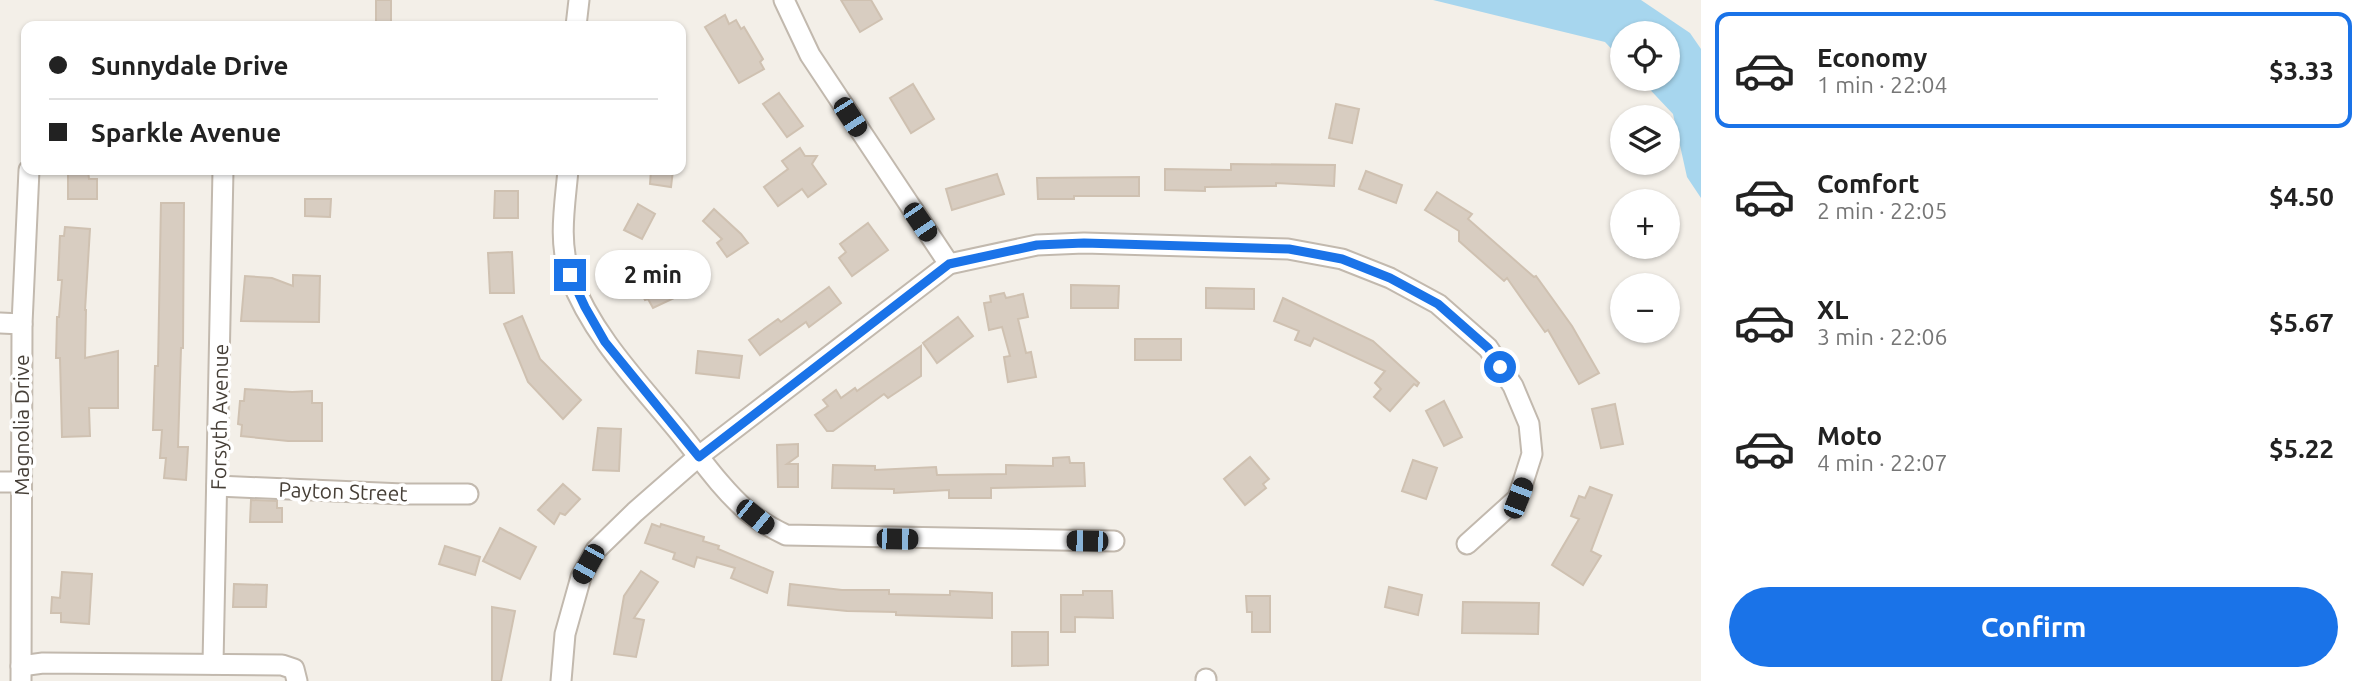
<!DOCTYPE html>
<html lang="en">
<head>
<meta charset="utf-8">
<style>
	body { margin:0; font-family:Ubuntu,sans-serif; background:#f2f2f2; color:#222; height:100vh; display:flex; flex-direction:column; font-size:26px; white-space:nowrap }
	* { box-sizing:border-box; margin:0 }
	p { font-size:23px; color:#767676 }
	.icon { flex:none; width:38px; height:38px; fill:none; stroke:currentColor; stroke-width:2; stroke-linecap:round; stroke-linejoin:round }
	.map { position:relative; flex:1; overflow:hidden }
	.drawer { display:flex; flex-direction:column; background:#fff; width:665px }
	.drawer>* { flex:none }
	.top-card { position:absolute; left:21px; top:21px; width:665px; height:154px; border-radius:14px; box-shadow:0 2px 5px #0004; display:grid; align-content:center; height:154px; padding:0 28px; background:#fff }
	.controls { position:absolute; left:1610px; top:21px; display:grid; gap:14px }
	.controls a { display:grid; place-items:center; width:70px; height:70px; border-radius:50%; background:#fff; box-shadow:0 2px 5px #0004; font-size:35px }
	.end { position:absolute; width:32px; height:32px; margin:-16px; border:9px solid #1a73e8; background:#fff; box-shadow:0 0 0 4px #fff }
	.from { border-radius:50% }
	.bubble { position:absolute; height:49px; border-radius:24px; background:#fff; box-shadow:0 2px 5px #0004; font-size:23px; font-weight:700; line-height:49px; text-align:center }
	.car { position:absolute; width:21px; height:42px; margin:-21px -10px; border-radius:9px; box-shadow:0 0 5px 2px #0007; background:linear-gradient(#222 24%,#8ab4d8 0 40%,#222 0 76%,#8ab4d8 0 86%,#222 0) }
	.top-card b { display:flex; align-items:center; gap:24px; height:66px; font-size:26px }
	.top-card b+b { border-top:2px solid #e0e0e0 }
	.top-card i { width:18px; height:18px; background:#222 }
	ul { padding:12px 0 0; list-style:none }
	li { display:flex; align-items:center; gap:21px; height:116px; margin:0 14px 10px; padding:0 14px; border:4px solid transparent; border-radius:14px }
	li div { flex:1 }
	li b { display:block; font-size:26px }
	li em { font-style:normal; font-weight:700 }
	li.current { border-color:#1a73e8 }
	li>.icon { width:63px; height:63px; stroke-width:1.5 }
	.button { display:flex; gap:14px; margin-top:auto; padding:14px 28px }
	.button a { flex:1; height:80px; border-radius:42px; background:#1a73e8; color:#fff; font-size:28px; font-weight:700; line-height:80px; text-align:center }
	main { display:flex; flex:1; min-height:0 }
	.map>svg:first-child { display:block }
	.water { fill:#a7d6ee }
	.building { fill:#d8cdc1; stroke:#cfc1b1; stroke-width:2 }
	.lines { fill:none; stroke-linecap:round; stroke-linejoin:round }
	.minor-casing { stroke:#c2b9ae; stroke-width:23 }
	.minor { stroke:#fff; stroke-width:19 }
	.route { stroke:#1a73e8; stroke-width:9 }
	.labels { text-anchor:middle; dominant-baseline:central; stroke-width:7; stroke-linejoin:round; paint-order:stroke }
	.street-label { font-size:21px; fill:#463f37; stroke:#fff }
</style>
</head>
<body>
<main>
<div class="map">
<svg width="1701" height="681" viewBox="0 0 1701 681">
	<rect width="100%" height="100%" fill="#f3efe8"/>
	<path class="water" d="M1433,0h208l49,33 11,16v149l-14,-21 -14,-63 -33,-35h28v-46h-46v27l-17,-18z"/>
	<g class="building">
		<rect x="376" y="0" width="15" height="26"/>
		<path d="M841,0h30l11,19 -22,13z"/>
		<path d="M725,15l4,9 7,-4 5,9 3,-2 19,32 -3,3 4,7 -25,14 -34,-56z"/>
		<path d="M913,84l21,35 -23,14 -21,-35z"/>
		<path d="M779,93l24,33 -16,11 -24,-33z"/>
		<path d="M1336,104l23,5 -7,34 -23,-5z"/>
		<path d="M800,148l5,8h12l-5,8 14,20 -18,13 -6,-8 -24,17 -14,-19 24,-18 -6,-8z"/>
		<path d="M1231,164l104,1 -1,21 -58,-3v3l-71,1v4l-40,-1v-21l66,1z"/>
		<path d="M68,170h20l1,9h8v20h-29z"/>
		<path d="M651,170h22l-2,17 -21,-3z"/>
		<path d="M1366,171l36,14 -6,18 -37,-14z"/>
		<path d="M997,174l7,20 -52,16 -6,-21z"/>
		<path d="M1139,177v19h-65v3h-36l-1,-21z"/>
		<path d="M495,191h23v27h-24z"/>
		<path d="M1437,192l35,22 -4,5 66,58 2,-1 36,50 27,47 -20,11 -31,-54 -3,2 -38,-54 -3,3 -45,-40v-10l-34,-21z"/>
		<path d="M305,199h26l-1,18 -25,-1z"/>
		<path d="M161,203h23l-1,145h-2l-3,99h10l-2,33 -22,-2 2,-20h-6l2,-28h-9l2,-64h3z"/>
		<path d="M638,204l17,10 -13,25 -18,-9z"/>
		<path d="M714,209l27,25 7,9 -21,14 -10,-14 5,-4 -19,-18z"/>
		<path d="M868,223l20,27 -36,26 -13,-18 7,-6 -6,-8z"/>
		<path d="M65,227l25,2 -5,81h1l-1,48 33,-7v57h-29l1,28 -28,1 -2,-79h-4l1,-41h2l3,-37h-4l2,-44h4z"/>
		<path d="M512,252l2,41h-24l-2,-40z"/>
		<path d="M653,259l21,39 -21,10 -5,-9 -3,1 -15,-28z"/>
		<path d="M293,275l27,1 -1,46 -78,-1 4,-45 27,2 21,8z"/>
		<path d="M1071,285l48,1 -1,22h-47z"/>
		<path d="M829,287l12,16 -32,24 -3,-5 -46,33 -11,-15 29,-21 3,3z"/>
		<path d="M1206,288l48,1v20l-48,-1z"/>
		<path d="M1004,293l2,5 17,-4 5,23 -10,2 8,34 5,-1 5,25 -28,5 -4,-25 6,-1 -8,-29 -13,3 -5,-27 7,-1 -1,-6z"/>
		<path d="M1283,298l90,43 46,42 -2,3 -3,-2 -24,27 -16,-14 7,-8 -6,-6 10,-12 -71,-33 -4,8 -15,-6 4,-9 -25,-10z"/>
		<path d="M522,316l18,43 41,41 -18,19 -35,-37 -24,-58z"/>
		<path d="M958,317l15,19 -36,27 -14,-20z"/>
		<rect x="1135" y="339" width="46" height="21"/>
		<path d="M921,346v30l-33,22 -4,-4 -51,37h-6l-12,-16 13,-9 -5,-6 13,-10 5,8 14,-10 2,3z"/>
		<path d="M698,351l44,5 -3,22 -43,-5z"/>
		<path d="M245,389l47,3 20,-1v12h10v38h-34l-47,-5 1,-11 -4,-1 2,-23h4z"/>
		<path d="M1444,401l18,36 -18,9 -18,-35z"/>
		<path d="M1615,404l8,40 -22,4 -9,-39z"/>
		<path d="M598,428l23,1 -2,42 -26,-1z"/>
		<path d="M798,444v12l-11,8h11v23h-20l-1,-42z"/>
		<path d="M1069,457l1,6h14l1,23 -94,2v10h-42v-8l-55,3v-4l-62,-1 1,-23 42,1v4l61,-3 1,8 69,-1v-9l47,1v-8z"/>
		<path d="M1250,457l19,22 -6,5 3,4 -21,17 -21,-26z"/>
		<path d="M1413,460l24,8 -11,31 -24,-8z"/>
		<path d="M563,484l17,15 -15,16 -5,-2 -6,11 -16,-14z"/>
		<path d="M1590,487l22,8 -21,56 10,5 -18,29 -31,-20 27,-46 -8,-3 8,-20 6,2z"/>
		<path d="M251,500l26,1v7h5v14h-32z"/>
		<path d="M652,524l8,3 1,-3 43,13 -1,4 16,5 -1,3 55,23 -6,21 -36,-15 4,-10 -38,-11 -3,10 -21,-8 2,-6 -30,-10z"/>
		<path d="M500,528l36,19 -16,32 -37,-18z"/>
		<path d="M445,546l35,11 -5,18 -36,-11z"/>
		<path d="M641,571l17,11 -24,36 10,2 -8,37 -22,-3 10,-58z"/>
		<path d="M62,572l30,2 -3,50 -28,-2v-9h-10l1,-16 8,1z"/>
		<path d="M234,584l33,1 -1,22h-33z"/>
		<path d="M790,584l52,6h47v4l61,1v-4l42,2v25l-96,-3v-3l-49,-1 -59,-6z"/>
		<path d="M1389,587l33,8 -4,20 -33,-8z"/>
		<path d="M1083,591h29l1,27 -38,-1v15h-14v-37h22z"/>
		<path d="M1246,596h24v36h-18v-20h-5z"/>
		<path d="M1463,602l76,1 -1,31 -76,-1z"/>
		<path d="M492,607l23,4 -14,70h-9z"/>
		<path d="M1012,632h36v33l-36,1z"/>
	</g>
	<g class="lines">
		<defs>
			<g id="minor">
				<path d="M784,0l26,55 139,209"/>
				<path d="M576,26l3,-26"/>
				<path d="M568,170c-3,35 -10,71 2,106 22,60 70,108 110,157 21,26 41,55 66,77 13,11 25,18 40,25l328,6"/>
				<path d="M0,323l22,1"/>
				<path d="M0,482h21"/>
				<path d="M217,486l186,8h65"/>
				<path d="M213,664l10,-494"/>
				<path d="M21,666l22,-3 239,2 12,4 3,12"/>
				<path d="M1206,679v2"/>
				<path d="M21,681l1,-357 7,-154"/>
				<path d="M561,681l4,-47 16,-57 15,-27 39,-38 64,-56 250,-192 88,-19 47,-2 204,6 54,10 48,19 48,26 50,44 25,38 16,38 3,30 -14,44 -51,46"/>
			</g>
		</defs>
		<use href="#minor" class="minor-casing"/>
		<use href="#minor" class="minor"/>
	</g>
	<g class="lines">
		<path class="route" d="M570,275l15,32 20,35 94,115 250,-193 88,-19 47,-2 205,6 53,10 48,19 48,26 50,44 12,19"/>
	</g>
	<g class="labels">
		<g class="street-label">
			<text transform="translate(219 417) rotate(-89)">Forsyth Avenue</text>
			<text transform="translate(21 425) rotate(-90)">Magnolia Drive</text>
			<text transform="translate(343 491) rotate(2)">Payton Street</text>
		</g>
	</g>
</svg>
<div class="controls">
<a><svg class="icon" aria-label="locate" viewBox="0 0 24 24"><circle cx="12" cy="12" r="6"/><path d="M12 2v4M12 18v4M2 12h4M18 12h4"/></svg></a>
<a><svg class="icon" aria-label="layers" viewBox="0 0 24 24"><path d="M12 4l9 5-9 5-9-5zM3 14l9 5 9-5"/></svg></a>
<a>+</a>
<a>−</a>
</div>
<i class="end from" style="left:1500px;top:367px"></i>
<i class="end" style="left:570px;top:275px"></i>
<div class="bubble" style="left:595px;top:250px;width:116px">2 min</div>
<i class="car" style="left:850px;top:117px;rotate:147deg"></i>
<i class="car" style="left:920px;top:222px;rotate:146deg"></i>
<i class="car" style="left:1518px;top:498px;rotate:21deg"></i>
<i class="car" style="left:755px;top:517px;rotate:129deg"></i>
<i class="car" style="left:897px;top:539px;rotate:91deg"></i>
<i class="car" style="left:1087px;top:541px;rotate:271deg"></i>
<i class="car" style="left:588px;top:564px;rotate:209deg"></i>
<div class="top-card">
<b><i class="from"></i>Sunnydale Drive</b>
<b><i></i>Sparkle Avenue</b>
</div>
</div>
<section class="drawer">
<ul>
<li class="current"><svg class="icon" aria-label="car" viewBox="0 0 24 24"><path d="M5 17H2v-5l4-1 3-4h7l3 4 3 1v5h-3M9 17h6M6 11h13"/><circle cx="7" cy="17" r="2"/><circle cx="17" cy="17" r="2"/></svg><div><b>Economy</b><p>1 min · 22:04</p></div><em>$3.33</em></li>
<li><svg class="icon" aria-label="car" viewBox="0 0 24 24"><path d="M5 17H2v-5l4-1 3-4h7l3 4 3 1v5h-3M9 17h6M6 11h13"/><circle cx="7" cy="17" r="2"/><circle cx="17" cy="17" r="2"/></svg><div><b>Comfort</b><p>2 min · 22:05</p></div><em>$4.50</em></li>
<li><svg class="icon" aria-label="car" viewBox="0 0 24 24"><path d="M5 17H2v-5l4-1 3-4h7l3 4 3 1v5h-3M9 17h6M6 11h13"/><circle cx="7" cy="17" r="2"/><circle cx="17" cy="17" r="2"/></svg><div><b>XL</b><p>3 min · 22:06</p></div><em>$5.67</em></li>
<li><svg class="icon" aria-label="car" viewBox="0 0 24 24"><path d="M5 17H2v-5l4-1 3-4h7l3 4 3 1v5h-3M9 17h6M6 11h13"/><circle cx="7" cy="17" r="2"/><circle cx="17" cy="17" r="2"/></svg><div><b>Moto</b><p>4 min · 22:07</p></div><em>$5.22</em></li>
</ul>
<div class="button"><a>Confirm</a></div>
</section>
</main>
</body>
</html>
